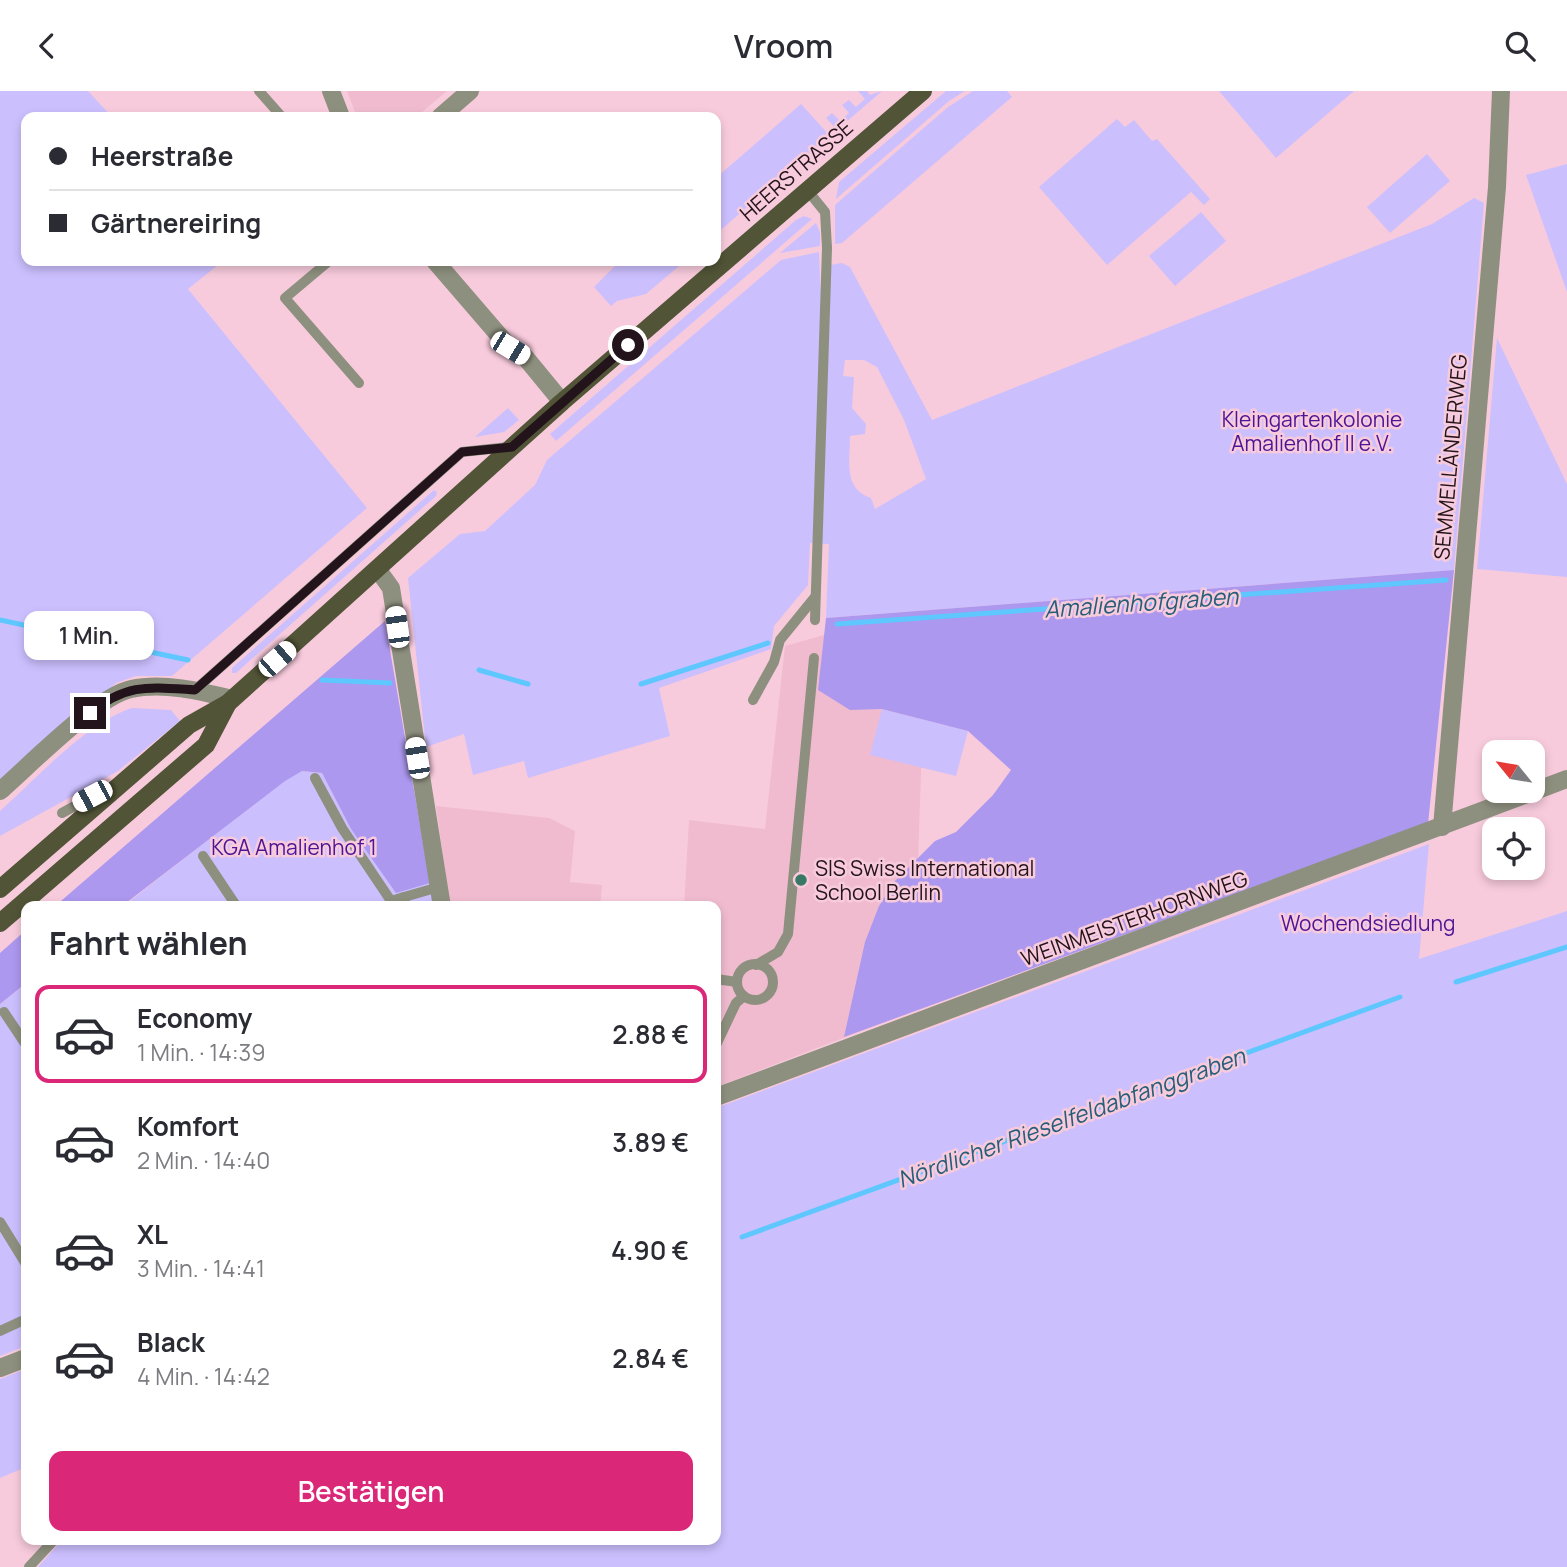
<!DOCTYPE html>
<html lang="de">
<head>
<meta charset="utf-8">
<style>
	body { margin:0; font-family:Manrope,sans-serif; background:#f7f7f7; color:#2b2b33; height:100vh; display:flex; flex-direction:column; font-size:26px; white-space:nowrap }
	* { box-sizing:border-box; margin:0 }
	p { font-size:23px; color:#7c7c81 }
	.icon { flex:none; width:38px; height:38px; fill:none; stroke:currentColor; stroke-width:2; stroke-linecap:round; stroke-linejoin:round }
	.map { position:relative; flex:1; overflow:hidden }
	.drawer { position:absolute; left:21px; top:810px; width:700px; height:644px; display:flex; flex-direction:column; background:#fff; border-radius:14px; box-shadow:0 4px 10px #0003 }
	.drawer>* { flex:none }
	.hud { position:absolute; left:21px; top:21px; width:700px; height:154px; border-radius:14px; box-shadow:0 4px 10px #0003; display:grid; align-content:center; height:154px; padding:0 28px; background:#fff }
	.needle { width:46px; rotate:300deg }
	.buttons { position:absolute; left:1482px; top:649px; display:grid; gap:14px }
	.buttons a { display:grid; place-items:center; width:63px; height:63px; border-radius:14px; background:#fff; box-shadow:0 4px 10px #0003; font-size:35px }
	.end { position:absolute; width:32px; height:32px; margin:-16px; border:9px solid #23131a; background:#fff; box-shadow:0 0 0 4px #fff }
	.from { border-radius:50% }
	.bubble { position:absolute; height:49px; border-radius:14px; background:#fff; box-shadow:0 4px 10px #0003; font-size:23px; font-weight:600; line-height:49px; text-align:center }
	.car { position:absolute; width:21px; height:42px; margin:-21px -10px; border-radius:9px; box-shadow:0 0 5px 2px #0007; background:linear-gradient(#fff 24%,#345 0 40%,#fff 0 76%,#345 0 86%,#fff 0) }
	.hud b { display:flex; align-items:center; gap:24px; height:66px; font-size:26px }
	.hud b+b { border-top:2px solid #e1e1e2 }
	.hud i { width:18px; height:18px; background:#2b2b33 }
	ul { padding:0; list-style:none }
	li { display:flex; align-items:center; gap:21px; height:98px; margin:0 14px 10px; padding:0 14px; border:4px solid transparent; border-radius:14px }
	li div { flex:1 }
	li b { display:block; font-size:26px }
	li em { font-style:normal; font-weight:600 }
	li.on { border-color:#db2777 }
	li>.icon { width:63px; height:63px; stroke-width:1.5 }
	h2 { padding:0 28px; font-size:32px; line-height:84px }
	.button { display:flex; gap:14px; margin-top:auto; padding:14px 28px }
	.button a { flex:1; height:80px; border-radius:14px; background:#db2777; color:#fff; font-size:28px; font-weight:600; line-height:80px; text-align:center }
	header { display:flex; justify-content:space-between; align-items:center; height:91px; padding:0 28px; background:#fff; font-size:32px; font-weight:600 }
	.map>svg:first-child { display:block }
	.built { fill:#f0bbcf }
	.green { fill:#ccbffe; fill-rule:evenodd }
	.forest { fill:#ac98ee }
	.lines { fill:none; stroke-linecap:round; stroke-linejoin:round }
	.stream { stroke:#5dc7fe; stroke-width:5 }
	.service { stroke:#8e907f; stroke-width:10 }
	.minor { stroke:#8e907f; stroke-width:18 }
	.primary { stroke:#515436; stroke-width:18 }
	.route { stroke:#23131a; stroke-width:9 }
	.poi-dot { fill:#377867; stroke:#f8cbdc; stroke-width:2.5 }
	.labels { text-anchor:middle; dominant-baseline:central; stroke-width:5; stroke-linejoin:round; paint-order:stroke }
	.street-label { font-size:21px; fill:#23131a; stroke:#f8cbdc }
	.park-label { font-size:21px; fill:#4b1596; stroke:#f8cbdc }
	.poi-label { font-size:21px; fill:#23131a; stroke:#f8cbdc; text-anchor:start }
	.water-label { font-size:23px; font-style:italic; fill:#265e7a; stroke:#f8cbdc }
</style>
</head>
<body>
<header><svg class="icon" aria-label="back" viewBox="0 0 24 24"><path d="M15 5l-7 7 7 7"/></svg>Vroom<svg class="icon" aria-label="search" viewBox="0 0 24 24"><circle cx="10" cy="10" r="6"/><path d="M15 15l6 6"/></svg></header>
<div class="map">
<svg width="1567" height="1476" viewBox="0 0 1567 1476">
	<rect width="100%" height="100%" fill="#f8cbdc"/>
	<g class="built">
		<path d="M347,0h100l-31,26h-59z"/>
		<path d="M926,534l-13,386 -197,76v-180h-32l5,-87 76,9 20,-183 39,-11z"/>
		<path d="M436,715l113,12 26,13 -5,51 32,3 -2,21h-150z"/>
	</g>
	<g class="green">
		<path d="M0,0h88l24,26h-86v144h197l-35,28 179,219 -195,168h-36l-20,7 -116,97z"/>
		<path d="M858,0h9l3,4 12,-4 -45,39 -11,-12 6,-5 8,8 9,-8 -7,-8 7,-5 7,7 9,-8z"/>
		<path d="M946,0h19l-16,10 -113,98 3,-17z"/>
		<path d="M973,0h34l5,6 -170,146 -7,1v-39l113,-98z"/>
		<path d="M1219,0h135l-78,67z"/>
		<path d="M801,13l29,32 -114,98v-56z"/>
		<path d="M1117,28l8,8 9,-7 18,21 5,-2 53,60 -6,6 -13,-13 -84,73 -68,-78z"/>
		<path d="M1427,63l23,27 -60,52 -23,-26z"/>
		<path d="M1567,73v128l-41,-117z"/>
		<path d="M1474,107l10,5 -30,367 -628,48 3,-74 -19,-1 -2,42 -34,41 -3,23 -112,39 11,48 -142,42 -4,-17 -51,14 -9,-41 -38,13 -18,-169 52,-44 25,-3 50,-46 12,-25 234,-200 38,-8 4,98 7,-85 12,-2 8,4 82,153 500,-196zM845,269h19l13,7 27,53 22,59 -51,30 -4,-11c-28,-10 -21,-36 -21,-62l15,-2 1,-10 -14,-16 2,-31 -11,-1z"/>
		<path d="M1201,121l25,29 -51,45 -26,-30z"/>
		<path d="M804,125l8,3 -256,222 -6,-7 246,-214z"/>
		<path d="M816,132l4,9v14l-40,7z"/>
		<path d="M620,170h65l-39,33 -29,7 -6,5 -17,-19z"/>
		<path d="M1497,247l70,146v93l-90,-8z"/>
		<path d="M508,317l11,12 -15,12 -29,5z"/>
		<path d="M434,399l3,2 -1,4 -200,177h-4v-5z"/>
		<path d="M132,617l39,2 9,11 -62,50 -118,65v-25c37,-33 86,-88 132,-103z"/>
		<path d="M882,618l86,22 -12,45 -86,-21z"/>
		<path d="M302,680l20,2 29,56 79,54 4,24h-312l163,-127z"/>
		<path d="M1429,753l-10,115 148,-48v656h-1529l24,-27h654v-432z"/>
		<path d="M26,892v363l-26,10v-352z"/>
		<path d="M26,1278v98l-26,11v-99z"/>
	</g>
	<g class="forest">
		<path d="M1454,479l-26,254 -584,213 21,-95 14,-36 16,-25 40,-40 21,-9 37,-37 18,-25 -43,-39 -86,-22 -32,1 -32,-20 8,-72z"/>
		<path d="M385,530l45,262 -34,10 -45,-64 -29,-56 -20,-2 -17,10 -163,125 -68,1z"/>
		<path d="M26,839v53l-26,21v-51z"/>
	</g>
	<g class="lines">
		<g class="stream">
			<path d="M0,529l188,40"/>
			<path d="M837,533l609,-44"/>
			<path d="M479,579l49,14"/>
			<path d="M322,589l68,3"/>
			<path d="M641,593l127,-41"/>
			<path d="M1456,891l111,-35"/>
			<path d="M742,1146l658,-240"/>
		</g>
		<g class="service">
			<path d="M259,0l23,26"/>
			<path d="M808,100l17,21 2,36 -12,372"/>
			<path d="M329,170l-44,37 74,85"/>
			<path d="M195,599l267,-238 47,-5"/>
			<path d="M753,609l21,-38 6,-22 35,-43"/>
			<path d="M315,687l27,50 49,73 13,-4 2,10"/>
			<path d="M62,722l42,-23"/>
			<path d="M203,765l34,51"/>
			<path d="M404,806l35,-10"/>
			<circle cx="755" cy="891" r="18"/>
			<path d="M756,874l22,-13 10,-18 26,-276"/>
			<path d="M716,888l21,3"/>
			<path d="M4,921l22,33"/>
			<path d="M716,954l20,-42 8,-7"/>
			<path d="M0,1131l26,42"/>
			<path d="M0,1240l26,-12"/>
			<path d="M29,1476l25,-27"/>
		</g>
		<g class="minor">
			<path d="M331,0l10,26"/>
			<path d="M440,26l30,-26"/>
			<path d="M435,170l75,87 15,9 37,45"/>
			<path d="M378,479l13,18 51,319"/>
			<path d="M0,700c29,-25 97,-95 131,-102 32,-7 69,2 101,10"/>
			<path d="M1442,736l55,-640 4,-96"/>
			<path d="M716,1006l851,-318"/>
			<path d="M0,1277l26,-10"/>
		</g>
		<g class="primary">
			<path d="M0,798l189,-164 39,-22 334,-301 361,-311"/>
			<path d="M0,832l206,-178 22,-42"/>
		</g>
	</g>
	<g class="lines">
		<path class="route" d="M90,622c37,-30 59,-26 105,-23l267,-238 50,-5 116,-102"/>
	</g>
	<circle class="poi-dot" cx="801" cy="789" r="7"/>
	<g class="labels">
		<g class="street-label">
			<text transform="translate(796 79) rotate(-41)">HEERSTRASSE</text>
			<text transform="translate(1450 366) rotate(-85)">SEMMELLÄNDERWEG</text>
			<text transform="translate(1134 827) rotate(-20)">WEINMEISTERHORNWEG</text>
		</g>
		<g class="park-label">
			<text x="1312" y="328">Kleingartenkolonie<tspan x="1312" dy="24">Amalienhof II e.V.</tspan></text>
			<text x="294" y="756">KGA Amalienhof 1</text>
			<text x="1368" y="832">Wochendsiedlung</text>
		</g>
		<g class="poi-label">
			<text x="815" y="777">SIS Swiss International<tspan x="815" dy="24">School Berlin</tspan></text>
		</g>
		<g class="water-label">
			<text transform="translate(1141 511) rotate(-4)">Amalienhofgraben</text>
			<text transform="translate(1071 1026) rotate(-20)">Nördlicher Rieselfeldabfanggraben</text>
		</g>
	</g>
</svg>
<div class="buttons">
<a><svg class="needle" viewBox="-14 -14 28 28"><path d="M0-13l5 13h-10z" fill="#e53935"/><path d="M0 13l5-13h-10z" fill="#7c7c81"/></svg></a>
<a><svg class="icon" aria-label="locate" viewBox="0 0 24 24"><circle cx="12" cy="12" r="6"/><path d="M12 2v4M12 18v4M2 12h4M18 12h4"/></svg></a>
</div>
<i class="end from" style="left:628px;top:254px"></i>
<i class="end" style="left:90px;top:622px"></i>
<div class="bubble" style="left:24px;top:520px;width:130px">1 Min.</div>
<i class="car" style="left:510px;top:257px;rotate:121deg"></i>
<i class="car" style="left:397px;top:536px;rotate:352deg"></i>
<i class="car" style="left:277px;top:568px;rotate:49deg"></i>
<i class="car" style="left:417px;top:667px;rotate:351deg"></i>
<i class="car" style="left:92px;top:705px;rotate:242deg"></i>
<div class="hud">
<b><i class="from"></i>Heerstraße</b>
<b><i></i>Gärtnereiring</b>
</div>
<section class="drawer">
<h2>Fahrt wählen</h2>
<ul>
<li class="on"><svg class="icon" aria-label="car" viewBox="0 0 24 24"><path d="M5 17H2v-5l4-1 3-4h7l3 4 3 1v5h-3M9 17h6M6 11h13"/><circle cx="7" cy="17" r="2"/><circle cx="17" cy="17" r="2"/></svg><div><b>Economy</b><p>1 Min. · 14:39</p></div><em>2.88 €</em></li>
<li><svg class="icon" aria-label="car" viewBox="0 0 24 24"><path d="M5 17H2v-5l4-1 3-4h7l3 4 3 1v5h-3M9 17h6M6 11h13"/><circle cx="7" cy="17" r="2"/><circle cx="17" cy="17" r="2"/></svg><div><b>Komfort</b><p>2 Min. · 14:40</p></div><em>3.89 €</em></li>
<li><svg class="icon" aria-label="car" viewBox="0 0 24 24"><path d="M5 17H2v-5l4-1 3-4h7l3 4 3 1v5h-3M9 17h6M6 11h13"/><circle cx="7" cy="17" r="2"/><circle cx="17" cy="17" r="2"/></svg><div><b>XL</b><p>3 Min. · 14:41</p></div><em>4.90 €</em></li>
<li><svg class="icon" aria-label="car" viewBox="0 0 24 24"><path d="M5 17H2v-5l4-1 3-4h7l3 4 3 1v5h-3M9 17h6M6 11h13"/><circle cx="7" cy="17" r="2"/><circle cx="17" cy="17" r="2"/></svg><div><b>Black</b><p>4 Min. · 14:42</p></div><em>2.84 €</em></li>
</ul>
<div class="button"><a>Bestätigen</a></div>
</section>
</div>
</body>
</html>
